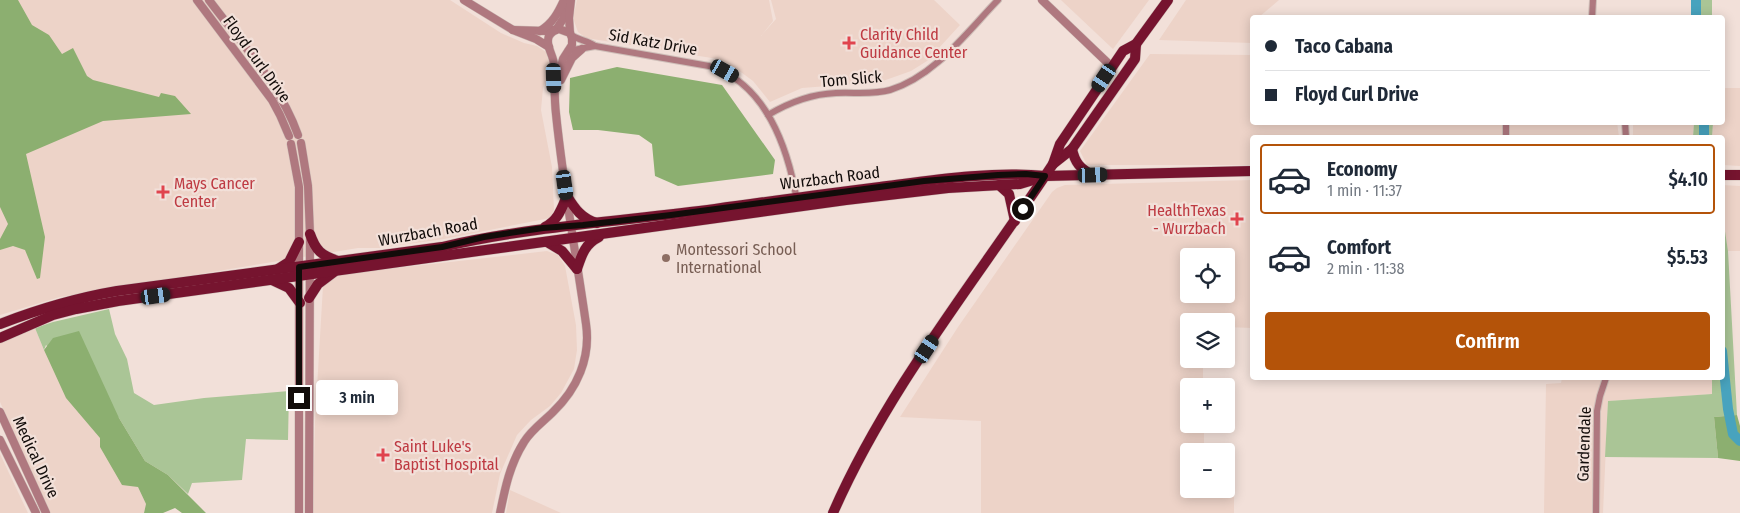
<!DOCTYPE html>
<html lang="en">
<head>
<meta charset="utf-8">
<style>
	body { margin:0; font-family:"Fira Sans Condensed",sans-serif; background:#f2f2f3; color:#1f2937; height:100vh; display:flex; flex-direction:column; font-size:19px; white-space:nowrap }
	* { box-sizing:border-box; margin:0 }
	p { font-size:16px; color:#747a83 }
	.icon { flex:none; width:28px; height:28px; fill:none; stroke:currentColor; stroke-width:2; stroke-linecap:round; stroke-linejoin:round }
	.map { position:relative; flex:1; overflow:hidden }
	.panel { position:absolute; left:1250px; top:135px; width:475px; height:245px; display:flex; flex-direction:column; background:#fff; border-radius:5px; box-shadow:0 2px 12px #0003 }
	.panel>* { flex:none }
	.hud { position:absolute; left:1250px; top:15px; width:475px; height:110px; border-radius:5px; box-shadow:0 2px 12px #0003; display:grid; align-content:center; height:110px; padding:0 15px; background:#fff }
	.buttons { position:absolute; left:1180px; top:248px; display:grid; gap:10px }
	.buttons a { display:grid; place-items:center; width:55px; height:55px; border-radius:5px; background:#fff; box-shadow:0 2px 12px #0003; font-size:25px }
	.end { position:absolute; width:22px; height:22px; margin:-11px; border:6px solid #120c0a; background:#fff; box-shadow:0 0 0 2px #fff }
	.from { border-radius:50% }
	.bubble { position:absolute; height:35px; border-radius:5px; background:#fff; box-shadow:0 2px 12px #0003; font-size:16px; font-weight:600; line-height:35px; text-align:center }
	.car { position:absolute; width:15px; height:30px; margin:-15px -8px; border-radius:6px; box-shadow:0 0 4px 1px #0007; background:linear-gradient(#222 24%,#8ab4d8 0 40%,#222 0 76%,#8ab4d8 0 86%,#222 0) }
	.hud b { display:flex; align-items:center; gap:18px; height:48px; font-size:19px }
	.hud b+b { border-top:1px solid #e0e1e3 }
	.hud i { width:12px; height:12px; background:#1f2937 }
	ul { padding:9px 0 0; list-style:none }
	li { display:flex; align-items:center; gap:15px; height:70px; margin:0 10px 8px; padding:0 5px; border:2px solid transparent; border-radius:5px }
	li div { flex:1 }
	li b { display:block; font-size:19px }
	li em { font-style:normal; font-weight:600 }
	li.on { border-color:#b45309 }
	li>.icon { width:45px; height:45px; stroke-width:1.5 }
	.action { display:flex; gap:10px; margin-top:auto; padding:10px 15px }
	.action a { flex:1; height:58px; border-radius:5px; background:#b45309; color:#fff; font-size:20px; font-weight:600; line-height:58px; text-align:center }
	.map>svg:first-child { display:block }
	.built { fill:#edd3c8; fill-rule:evenodd }
	.green { fill:#aac596 }
	.forest { fill:#8caf70 }
	.lines { fill:none; stroke-linecap:round; stroke-linejoin:round }
	.river { stroke:#48a3be; stroke-width:10 }
	.minor-casing { stroke:#cebeb8; stroke-width:8 }
	.tertiary-casing { stroke:#cebeb8; stroke-width:9 }
	.primary-casing { stroke:#cebeb8; stroke-width:11 }
	.minor { stroke:#af787f; stroke-width:6 }
	.tertiary { stroke:#af787f; stroke-width:8 }
	.primary { stroke:#76142f; stroke-width:10 }
	.route { stroke:#120c0a; stroke-width:6 }
	.health-dot { fill:#e0444e; stroke:#f2e0d9; stroke-width:2 }
	.education-dot { fill:#8d6e63; stroke:#f2e0d9; stroke-width:2 }
	.labels { text-anchor:middle; dominant-baseline:central; stroke-width:4.5; stroke-linejoin:round; paint-order:stroke }
	.health-label { font-size:16px; fill:#be3a42; stroke:#f2e0d9; text-anchor:start }
	.street-label { font-size:16px; fill:#120c0a; stroke:#f2e0d9 }
	.education-label { font-size:16px; fill:#785e54; stroke:#f2e0d9; text-anchor:start }
</style>
</head>
<body>
<div class="map">
<svg width="1740" height="513" viewBox="0 0 1740 513">
	<rect width="100%" height="100%" fill="#f2e0d9"/>
	<g class="built">
		<path d="M0,0h450l51,33 23,10 13,3 9,6 4,14 -7,22 -2,22 11,57 2,43 -4,8 -106,21 -65,9h-21l-298,49 -60,18z"/>
		<path d="M577,0h192l4,21 -12,15 15,-17 -5,-19h163l26,25 -33,36 -16,10 -14,5 -17,6 -78,6 -32,14 -17,-21 -19,-14 -16,-8 -132,-21 -8,-6 -5,-14z"/>
		<path d="M1061,0h88l-36,49z"/>
		<path d="M1186,0h93l-20,17 -7,1v25l-93,-3z"/>
		<path d="M1150,54l102,1v67h365l2,15 -367,1v27h-165l-7,-14z"/>
		<path d="M1723,88h17v78l-17,-1 -1,-27 -10,-1 1,-14 9,-1z"/>
		<path d="M1633,123h61l-1,14h-60z"/>
		<path d="M1252,180v148l-26,-1v-6h-37v38h14v27h-14v38h15v27h-15v38h37v-11h8v35h-253v-92l-81,-4 58,-90 94,-135 5,-4 8,-3zM1189,256h37v38h-37z"/>
		<path d="M1722,185l18,1v65h-12l-5,-33z"/>
		<path d="M547,251l11,4 7,11 11,59 1,25 -3,19 -13,24 -11,13 -19,14 -14,15 -17,39 -8,39h-179l2,-91 8,-136 11,-11z"/>
		<path d="M35,328l9,22 52,82 42,55 8,17 -2,9h-94l-50,-111v-60z"/>
		<path d="M1562,378h150l1,16 -105,7 -5,112h-59l2,-129 15,-1z"/>
		<path d="M0,454l28,59h-28z"/>
		<path d="M510,490l51,23h-55z"/>
	</g>
	<g class="green">
		<rect x="1691" y="0" width="21" height="17"/>
		<path d="M1694,123h19l-1,14h-19z"/>
		<path d="M1723,218l5,33 9,164 -23,2 4,41 -113,-1 3,-56 104,-7v-16h10z"/>
		<path d="M109,309l6,25 12,25 7,34 20,12 50,-7 85,-7 -1,49 -42,-1 -4,41 -50,3 -4,11 -20,-19 -23,-14 -26,-43 -73,-73 -2,5 -9,-22 18,-6z"/>
	</g>
	<g class="forest">
		<path d="M0,0h18l14,25 17,10 13,19 11,-6 14,28 6,4 66,17 2,-4 14,3 16,18 -88,7 -77,33 19,83 -5,41 -3,1 -12,-29 -12,-4 -13,4v-11l8,-15 -8,-17z"/>
		<path d="M617,67l105,18 53,75 -2,14 -95,12 -23,-10 -3,-32 -13,-9 -41,-5h-25l-4,-18 1,-34z"/>
		<path d="M79,331l40,87 26,43 23,14 38,38h-24l-7,-5 -12,5h-19l2,-9 -8,-17 -16,-2 -22,-38v-9l-34,-40 -22,-48 9,-12z"/>
		<path d="M1737,415l3,11v35l-22,-3 -4,-41z"/>
	</g>
	<g class="lines">
		<g class="river">
			<path d="M1696,18v-18"/>
			<path d="M1704,122v16"/>
			<path d="M1722,351l6,58 5,25 7,7"/>
		</g>
		<defs>
			<g id="minor">
				<path d="M1592,18l1,-18"/>
				<path d="M571,35c7,5 18,6 24,11l114,20c57,17 79,82 88,135"/>
				<path d="M568,51l27,-5"/>
				<path d="M768,115c20,-12 44,-21 68,-22 18,-1 37,2 54,-3 45,-14 76,-57 108,-90"/>
				<path d="M1625,122l1,16"/>
				<path d="M1506,138v-16"/>
				<path d="M1596,513l1,-102 3,-15 6,-18"/>
			</g>
			<g id="tertiary">
				<path d="M197,0l75,100 8,15 9,21"/>
				<path d="M209,0c32,43 71,84 89,135"/>
				<path d="M464,0l49,30 23,9 13,8"/>
				<path d="M1042,0l70,67"/>
				<path d="M513,30l33,1 13,-2 11,4 2,5v7l-9,14 -5,19"/>
				<path d="M556,30l7,-11 3,-12"/>
				<path d="M540,31c13,-8 18,-18 24,-31"/>
				<path d="M570,33l-1,-15 2,-18"/>
				<path d="M561,80l11,-22 10,-9"/>
				<path d="M301,143l7,43 2,48 -1,279"/>
				<path d="M291,144l8,43v326"/>
				<path d="M0,412l46,101"/>
				<path d="M0,440l36,73"/>
				<path d="M500,513c5,-25 10,-49 24,-71 7,-12 19,-20 29,-30 24,-23 38,-54 33,-88 -10,-70 -23,-140 -30,-210 -2,-16 -1,-33 -2,-49 0,-8 -7,-17 -6,-25 0,-5 3,-7 6,-9"/>
			</g>
			<g id="primary">
				<path d="M1072,149c3,14 8,19 20,26"/>
				<path d="M1053,164l19,-15 63,-90 1,-15"/>
				<path d="M1722,175h18"/>
				<path d="M999,185l10,9 6,27"/>
				<path d="M567,196c8,13 15,23 30,27"/>
				<path d="M545,227c13,-7 16,-17 22,-31"/>
				<path d="M310,234c6,17 11,21 28,27"/>
				<path d="M547,242l15,9 15,18"/>
				<path d="M278,269l11,-7 10,-20"/>
				<path d="M577,269c5,-15 8,-25 22,-32"/>
				<path d="M272,280l17,8 11,15"/>
				<path d="M309,298l9,-14 16,-12"/>
				<path d="M0,324c39,-15 76,-26 117,-33l325,-44c90,-21 182,-26 273,-38 55,-8 110,-15 165,-22 54,-7 111,-16 165,-11l207,-5"/>
				<path d="M0,338l53,-23 23,-6 42,-8 728,-101 102,-12 72,-4 20,-6"/>
				<path d="M833,513c55,-126 145,-235 220,-349l7,-20 63,-93 13,-7 32,-44"/>
			</g>
		</defs>
		<use href="#minor" class="minor-casing"/>
		<use href="#tertiary" class="tertiary-casing"/>
		<use href="#primary" class="primary-casing"/>
		<use href="#minor" class="minor"/>
		<use href="#tertiary" class="tertiary"/>
		<use href="#primary" class="primary"/>
	</g>
	<g class="lines">
		<path class="route" d="M299,398v-131l143,-20 42,-10 59,-9 40,-3 88,-10 253,-34 74,-6 28,-1 19,2 -22,33"/>
	</g>
	<g class="health-dot">
		<path d="M846.5 35.5h5v5h5v5h-5v5h-5v-5h-5v-5h5z"/>
		<path d="M160.5 184.5h5v5h5v5h-5v5h-5v-5h-5v-5h5z"/>
		<path d="M1234.5 211.5h5v5h5v5h-5v5h-5v-5h-5v-5h5z"/>
		<path d="M380.5 447.5h5v5h5v5h-5v5h-5v-5h-5v-5h5z"/>
	</g>
	<circle class="education-dot" cx="666" cy="258" r="5"/>
	<g class="labels">
		<g class="health-label">
			<text x="860" y="34">Clarity Child<tspan x="860" dy="18">Guidance Center</tspan></text>
			<text x="174" y="183">Mays Cancer<tspan x="174" dy="18">Center</tspan></text>
			<text x="1226" y="210" text-anchor="end">HealthTexas<tspan x="1226" dy="18">- Wurzbach</tspan></text>
			<text x="394" y="446">Saint Luke's<tspan x="394" dy="18">Baptist Hospital</tspan></text>
		</g>
		<g class="street-label">
			<text transform="translate(653 42) rotate(10)">Sid Katz Drive</text>
			<text transform="translate(257 59) rotate(54)">Floyd Curl Drive</text>
			<text transform="translate(851 79) rotate(-5)">Tom Slick</text>
			<text transform="translate(830 178) rotate(-7)">Wurzbach Road</text>
			<text transform="translate(428 232) rotate(-10)">Wurzbach Road</text>
			<text transform="translate(1584 444) rotate(-88)">Gardendale</text>
			<text transform="translate(36 457) rotate(65)">Medical Drive</text>
		</g>
		<g class="education-label">
			<text x="676" y="249">Montessori School<tspan x="676" dy="18">International</tspan></text>
		</g>
	</g>
</svg>
<div class="buttons">
<a><svg class="icon" aria-label="locate" viewBox="0 0 24 24"><circle cx="12" cy="12" r="6"/><path d="M12 2v4M12 18v4M2 12h4M18 12h4"/></svg></a>
<a><svg class="icon" aria-label="layers" viewBox="0 0 24 24"><path d="M12 4l9 5-9 5-9-5zM3 14l9 5 9-5"/></svg></a>
<a>+</a>
<a>−</a>
</div>
<i class="end from" style="left:1023px;top:209px"></i>
<i class="end" style="left:299px;top:398px"></i>
<div class="bubble" style="left:316px;top:380px;width:82px">3 min</div>
<i class="car" style="left:725px;top:71px;rotate:119deg"></i>
<i class="car" style="left:554px;top:78px;rotate:178deg"></i>
<i class="car" style="left:1104px;top:78px;rotate:214deg"></i>
<i class="car" style="left:1093px;top:175px;rotate:88deg"></i>
<i class="car" style="left:565px;top:185px;rotate:172deg"></i>
<i class="car" style="left:156px;top:296px;rotate:82deg"></i>
<i class="car" style="left:927px;top:349px;rotate:34deg"></i>
<div class="hud">
<b><i class="from"></i>Taco Cabana</b>
<b><i></i>Floyd Curl Drive</b>
</div>
<section class="panel">
<ul>
<li class="on"><svg class="icon" aria-label="car" viewBox="0 0 24 24"><path d="M5 17H2v-5l4-1 3-4h7l3 4 3 1v5h-3M9 17h6M6 11h13"/><circle cx="7" cy="17" r="2"/><circle cx="17" cy="17" r="2"/></svg><div><b>Economy</b><p>1 min · 11:37</p></div><em>$4.10</em></li>
<li><svg class="icon" aria-label="car" viewBox="0 0 24 24"><path d="M5 17H2v-5l4-1 3-4h7l3 4 3 1v5h-3M9 17h6M6 11h13"/><circle cx="7" cy="17" r="2"/><circle cx="17" cy="17" r="2"/></svg><div><b>Comfort</b><p>2 min · 11:38</p></div><em>$5.53</em></li>
</ul>
<div class="action"><a>Confirm</a></div>
</section>
</div>
</body>
</html>
